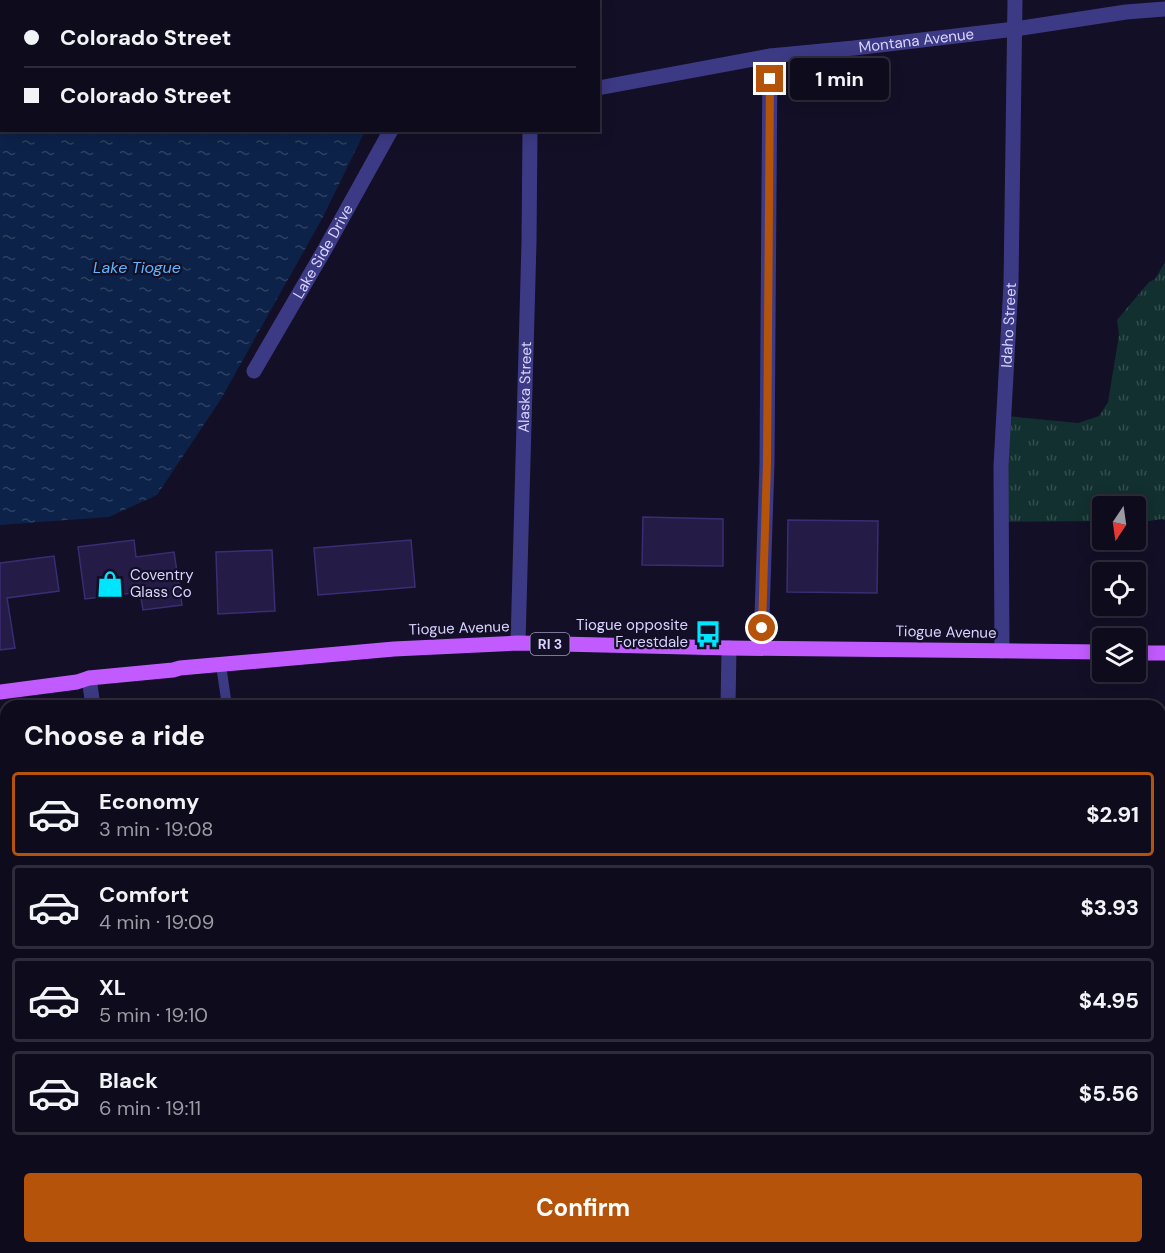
<!DOCTYPE html>
<html lang="en">
<head>
<meta charset="utf-8">
<style>
	body { margin:0; font-family:"DM Sans",sans-serif; background:#1c1929; color:#f1f3f6; height:100vh; display:flex; flex-direction:column; font-size:22px; white-space:nowrap }
	* { box-sizing:border-box; margin:0 }
	p { font-size:20px; color:#9b9ba3 }
	.icon { flex:none; width:33px; height:33px; fill:none; stroke:currentColor; stroke-width:2; stroke-linecap:round; stroke-linejoin:round }
	.map { position:relative; flex:1; overflow:hidden }
	.details { position:absolute; left:0px; top:700px; width:1166px; height:554px; display:flex; flex-direction:column; background:#0e0b1c; border-radius:18px 18px 0 0; box-shadow:0 3px 15px #0003,0 0 0 2px #2e2b3b }
	.details>* { flex:none }
	.guide { position:absolute; left:0px; top:0px; width:600px; height:132px; box-shadow:0 3px 15px #0003,0 0 0 2px #2e2b3b; display:grid; align-content:center; height:132px; padding:0 24px; background:#0e0b1c }
	.needle { width:39px; rotate:193deg }
	.fabs { position:absolute; left:1092px; top:496px; display:grid; gap:12px }
	.fabs a { display:grid; place-items:center; width:54px; height:54px; border-radius:6px; background:#0e0b1c; box-shadow:0 3px 15px #0003,0 0 0 2px #2e2b3b; font-size:30px }
	.end { position:absolute; width:27px; height:27px; margin:-14px; border:8px solid #b45309; background:#fff; box-shadow:0 0 0 3px #fff }
	.from { border-radius:50% }
	.bubble { position:absolute; height:42px; border-radius:6px; background:#0e0b1c; box-shadow:0 3px 15px #0003,0 0 0 2px #2e2b3b; font-size:20px; font-weight:700; line-height:42px; text-align:center }
	.guide b { display:flex; align-items:center; gap:21px; height:57px; font-size:22px }
	.guide b+b { border-top:2px solid #2e2b3b }
	.guide i { width:15px; height:15px; background:#f1f3f6 }
	ul { padding:0; list-style:none }
	li { display:flex; align-items:center; gap:18px; height:84px; margin:0 12px 9px; padding:0 12px; border:3px solid #2e2b3b; border-radius:6px }
	li div { flex:1 }
	li b { display:block; font-size:22px }
	li em { font-style:normal; font-weight:700 }
	li.selected { border-color:#b45309 }
	li>.icon { width:54px; height:54px; stroke-width:1.5 }
	h2 { padding:0 24px; font-size:27px; line-height:72px }
	.button { display:flex; gap:12px; margin-top:auto; padding:12px 24px }
	.button a { flex:1; height:69px; border-radius:6px; background:#b45309; color:#fff; font-size:24px; font-weight:700; line-height:69px; text-align:center }
	.map>svg:first-child { display:block }
	.grass { fill:url(#grass-tufts) }
	.forest { fill:url(#forest-firs) }
	.water { fill:url(#water-ripples) }
	.building { fill:#241b47; stroke:#3b2d73; stroke-width:1.5 }
	.lines { fill:none; stroke-linecap:round; stroke-linejoin:round }
	.service { stroke:#3d3a85; stroke-width:10 }
	.minor { stroke:#3d3a85; stroke-width:15 }
	.primary { stroke:#c25bff; stroke-width:15 }
	.route { stroke:#b45309; stroke-width:8 }
	.labels { text-anchor:middle; dominant-baseline:central; stroke-width:4.5; stroke-linejoin:round; paint-order:stroke }
	.shield { fill:#130f26; stroke:#9e99be; stroke-width:1.5 }
	.shield-label { font-size:14px; font-weight:bold; fill:#d9d4ff }
	.street-label { font-size:15px; fill:#d9d4ff; stroke:#130f26 }
	.poi-label { font-size:15px; fill:#d9d4ff; stroke:#130f26; text-anchor:start }
	.water-label { font-size:16px; font-style:italic; fill:#62b6ff; stroke:#130f26 }
</style>
</head>
<body>
<div class="map">
<svg width="1165" height="1253" viewBox="0 0 1165 1253">
	<defs>
		<pattern id="grass-tufts" width="24" height="20" patternUnits="userSpaceOnUse" patternTransform="scale(1.5)"><rect width="24" height="20" fill="#12302f"/><path d="M3 7l-1-3M5 7V3M7 7l1-3M15 17l-1-3M17 17v-4M19 17l1-3" fill="none" stroke="#344d4e"/></pattern>
		<pattern id="forest-firs" width="22" height="20" patternUnits="userSpaceOnUse" patternTransform="scale(1.5)"><rect width="22" height="20" fill="#12302f"/><path d="M5 1l3.5 6h-7zM16 11l3.5 6h-7z" fill="#344d4e"/></pattern>
		<pattern id="water-ripples" width="26" height="14" patternUnits="userSpaceOnUse" patternTransform="scale(1.5)"><rect width="26" height="14" fill="#0c2248"/><path d="M2 4q2-2 4 0t4 0M15 11q2-2 4 0t4 0" fill="none" stroke="#2f4163"/></pattern>
	</defs>
	<rect width="100%" height="100%" fill="#130f26"/>
	<path class="grass" d="M1165,262v258l-3,-1 -26,4v-16h-34v14l-100,1 5,-106 71,7 21,-7 9,-14 11,-67 -2,-15 32,-38 6,-3z"/>
	<path class="forest" d="M132,1248h437l3,5h-437z"/>
	<g class="water">
		<path d="M0,0h448l-1,2h-445v128l363,1 -42,86 -102,182 -64,96 -48,22 -109,8z"/>
		<path d="M0,1096l6,3v149h126l3,5h-135z"/>
	</g>
	<g class="building">
		<path d="M643,517l80,2v47l-81,-1z"/>
		<path d="M788,520l90,1 -1,72 -90,-1z"/>
		<path d="M134,540l2,17 38,-5 8,53 -39,5 -3,-18 -55,7 -7,-52z"/>
		<path d="M411,540l4,47 -97,8 -4,-47z"/>
		<path d="M272,550l3,61 -57,3 -2,-62z"/>
		<path d="M54,556l5,35 -52,7 8,50 -15,2v-87z"/>
		<path d="M666,701l16,1 -1,4h-15z"/>
		<path d="M339,702v4h-26z"/>
		<path d="M6,772v87l-6,1v-87z"/>
	</g>
	<g class="lines">
		<path class="service" d="M221,665l6,41"/>
		<g class="minor">
			<path d="M469,2l1,-2"/>
			<path id="s1" d="M598,88l172,-32 84,-8 161,-19 111,-17 39,-3"/>
			<path id="s2" d="M254,371l71,-122 66,-119"/>
			<path id="s3" d="M518,643l11,-401 1,-112"/>
			<path d="M761,647l6,-184 3,-407"/>
			<path id="s4" d="M1002,651l-1,-185 10,-182 4,-284"/>
			<path d="M89,678l4,28"/>
			<path d="M728,706l1,-58"/>
			<path d="M1160,919l5,-1"/>
			<path d="M708,1253v-5"/>
			<path d="M982,1253v-5"/>
		</g>
		<g class="primary">
			<path d="M1136,653h29"/>
			<path d="M0,692l77,-10 12,-4 84,-8 7,-2 214,-19 124,-6 211,5 373,4"/>
		</g>
	</g>
	<g class="lines">
		<path class="route" d="M762,628l5,-165 3,-384"/>
	</g>
	<defs>
		<symbol id="shop-bare" viewBox="-9 -9 18 18"><path d="M-5-2.5h2.3a2.7 3.5 0 0 1 5.4 0H5L5.5 6h-11ZM-1.5-2.5h3a1.5 2.3 0 0 0-3 0Z" fill="#00e5ff" stroke="#130f26" stroke-width="2.5" paint-order="stroke"/></symbol>
		<symbol id="bus-bare" viewBox="-9 -9 18 18"><path d="M-5-6H5V4H4V6H2V4H-2V6H-4V4H-5ZM-3.5-4V0h7V-4ZM-3.5 1.2v1.5H-2V1.2ZM2 1.2v1.5H3.5V1.2Z" fill="#00e5ff" stroke="#130f26" stroke-width="2.5" paint-order="stroke"/></symbol>
	</defs>
	<g fill-rule="evenodd">
		<use href="#shop-bare" x="91" y="565" width="38" height="38"/>
		<use href="#bus-bare" x="689" y="615" width="38" height="38"/>
	</g>
	<g class="labels">
		<rect class="shield" x="530.5" y="633" width="39" height="22" rx="4.5"/>
		<g class="shield-label">
			<text x="550" y="644">RI 3</text>
		</g>
		<g class="street-label">
			<text stroke="none"><textPath href="#s1" startOffset="322">Montana Avenue</textPath></text>
			<text stroke="none"><textPath href="#s2" startOffset="138">Lake Side Drive</textPath></text>
			<text stroke="none"><textPath href="#s4" startOffset="326">Idaho Street</textPath></text>
			<text stroke="none"><textPath href="#s3" startOffset="256">Alaska Street</textPath></text>
			<text transform="translate(459 628) rotate(-2)">Tiogue Avenue</text>
			<text transform="translate(946 632) rotate(1)">Tiogue Avenue</text>
		</g>
		<g class="poi-label">
			<text x="130" y="575">Coventry<tspan x="130" dy="17">Glass Co</tspan></text>
			<text x="688" y="625" text-anchor="end">Tiogue opposite<tspan x="688" dy="17">Forestdale</tspan></text>
		</g>
		<g class="water-label">
			<text x="137" y="267">Lake Tiogue</text>
		</g>
	</g>
</svg>
<div class="fabs">
<a><svg class="needle" viewBox="-14 -14 28 28"><path d="M0-13l5 13h-10z" fill="#e53935"/><path d="M0 13l5-13h-10z" fill="#9b9ba3"/></svg></a>
<a><svg class="icon" aria-label="locate" viewBox="0 0 24 24"><circle cx="12" cy="12" r="6"/><path d="M12 2v4M12 18v4M2 12h4M18 12h4"/></svg></a>
<a><svg class="icon" aria-label="layers" viewBox="0 0 24 24"><path d="M12 4l9 5-9 5-9-5zM3 14l9 5 9-5"/></svg></a>
</div>
<i class="end from" style="left:762px;top:628px"></i>
<i class="end" style="left:770px;top:79px"></i>
<div class="bubble" style="left:790px;top:58px;width:99px">1 min</div>
<div class="guide">
<b><i class="from"></i>Colorado Street</b>
<b><i></i>Colorado Street</b>
</div>
<section class="details">
<h2>Choose a ride</h2>
<ul>
<li class="selected"><svg class="icon" aria-label="car" viewBox="0 0 24 24"><path d="M5 17H2v-5l4-1 3-4h7l3 4 3 1v5h-3M9 17h6M6 11h13"/><circle cx="7" cy="17" r="2"/><circle cx="17" cy="17" r="2"/></svg><div><b>Economy</b><p>3 min · 19:08</p></div><em>$2.91</em></li>
<li><svg class="icon" aria-label="car" viewBox="0 0 24 24"><path d="M5 17H2v-5l4-1 3-4h7l3 4 3 1v5h-3M9 17h6M6 11h13"/><circle cx="7" cy="17" r="2"/><circle cx="17" cy="17" r="2"/></svg><div><b>Comfort</b><p>4 min · 19:09</p></div><em>$3.93</em></li>
<li><svg class="icon" aria-label="car" viewBox="0 0 24 24"><path d="M5 17H2v-5l4-1 3-4h7l3 4 3 1v5h-3M9 17h6M6 11h13"/><circle cx="7" cy="17" r="2"/><circle cx="17" cy="17" r="2"/></svg><div><b>XL</b><p>5 min · 19:10</p></div><em>$4.95</em></li>
<li><svg class="icon" aria-label="car" viewBox="0 0 24 24"><path d="M5 17H2v-5l4-1 3-4h7l3 4 3 1v5h-3M9 17h6M6 11h13"/><circle cx="7" cy="17" r="2"/><circle cx="17" cy="17" r="2"/></svg><div><b>Black</b><p>6 min · 19:11</p></div><em>$5.56</em></li>
</ul>
<div class="button"><a>Confirm</a></div>
</section>
</div>
</body>
</html>
